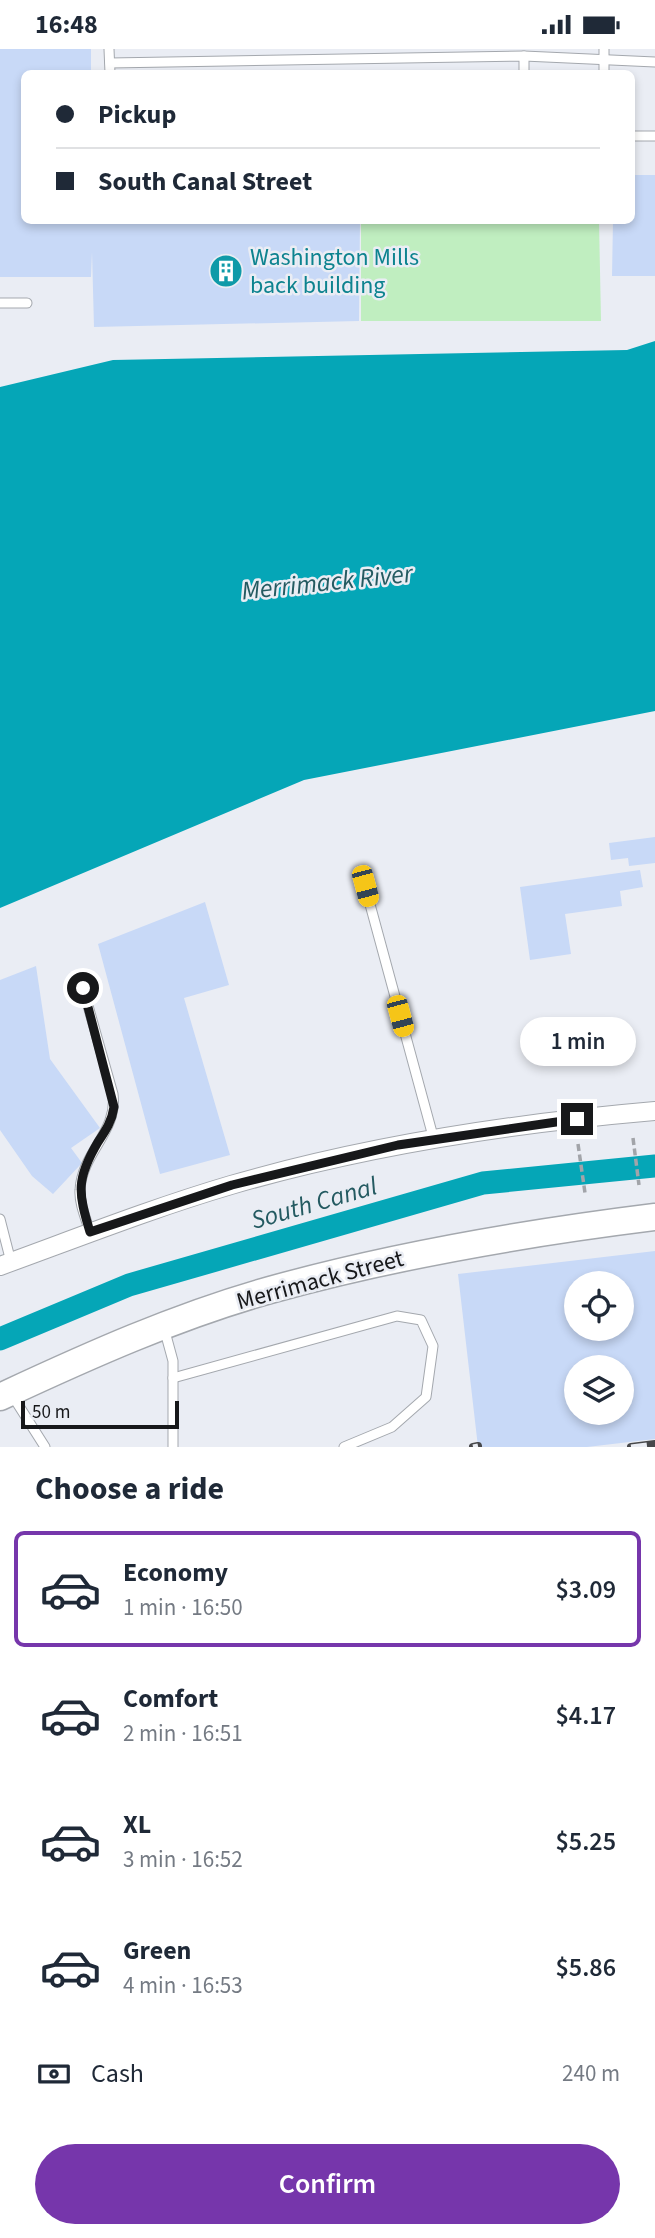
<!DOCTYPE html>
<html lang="en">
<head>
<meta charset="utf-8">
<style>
	body { margin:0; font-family:"Source Sans 3",sans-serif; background:#f2f2f3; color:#1f2937; height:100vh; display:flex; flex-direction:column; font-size:26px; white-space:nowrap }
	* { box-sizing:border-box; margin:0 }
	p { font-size:23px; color:#747a83 }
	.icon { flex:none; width:38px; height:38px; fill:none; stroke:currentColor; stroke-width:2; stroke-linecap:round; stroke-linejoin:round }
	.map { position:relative; height:1398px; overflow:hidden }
	.drawer { display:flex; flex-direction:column; background:#fff; flex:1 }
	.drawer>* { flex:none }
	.top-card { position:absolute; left:21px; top:21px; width:614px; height:154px; border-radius:10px; box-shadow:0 4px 10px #0003; display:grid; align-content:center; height:154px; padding:0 35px; background:#fff }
	.tools { position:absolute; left:564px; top:1222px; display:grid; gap:14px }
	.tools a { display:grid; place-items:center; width:70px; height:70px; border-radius:50%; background:#fff; box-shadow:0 4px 10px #0003; font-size:35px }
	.scale { position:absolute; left:21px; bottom:18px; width:158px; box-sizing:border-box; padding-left:7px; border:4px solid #17181a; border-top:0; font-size:19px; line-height:24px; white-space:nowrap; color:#17181a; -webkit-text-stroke:5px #eaedf4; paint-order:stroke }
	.end { position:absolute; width:32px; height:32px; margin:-16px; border:9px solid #17181a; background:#fff; box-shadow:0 0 0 4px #fff }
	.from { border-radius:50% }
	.bubble { position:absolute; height:49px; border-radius:24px; background:#fff; box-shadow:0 4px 10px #0003; font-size:23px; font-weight:600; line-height:49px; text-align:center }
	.car { position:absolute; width:21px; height:42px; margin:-21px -10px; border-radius:9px; box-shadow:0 0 5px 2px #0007; background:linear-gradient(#f5c518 24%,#345 0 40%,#f5c518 0 76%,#345 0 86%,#f5c518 0) }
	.top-card b { display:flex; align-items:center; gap:24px; height:66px; font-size:26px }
	.top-card b+b { border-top:2px solid #e0e1e3 }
	.top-card i { width:18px; height:18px; background:#1f2937 }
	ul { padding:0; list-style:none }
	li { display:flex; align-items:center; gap:21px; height:116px; margin:0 14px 10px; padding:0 21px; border:4px solid transparent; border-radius:10px }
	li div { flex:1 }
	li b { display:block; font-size:26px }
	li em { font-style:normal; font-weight:600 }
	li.on { border-color:#7636ab }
	li>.icon { width:63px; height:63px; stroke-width:1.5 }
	h2 { padding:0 35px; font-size:32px; line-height:84px }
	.pay { display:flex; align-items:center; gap:18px; height:77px; padding:0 35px; font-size:26px }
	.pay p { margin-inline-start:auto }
	.cta { display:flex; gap:14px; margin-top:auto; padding:14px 35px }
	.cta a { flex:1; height:80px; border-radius:42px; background:#7636ab; color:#fff; font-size:28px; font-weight:600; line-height:80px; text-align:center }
	.status { display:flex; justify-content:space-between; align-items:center; height:49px; padding:0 35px; background:#fff; direction:ltr }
	.status svg { height:19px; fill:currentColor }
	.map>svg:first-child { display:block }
	.green { fill:#c0eec0 }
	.water { fill:#05a6b7 }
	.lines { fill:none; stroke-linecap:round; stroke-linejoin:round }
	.canal { stroke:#05a6b7; stroke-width:23 }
	.building { fill:#c8d9f7; fill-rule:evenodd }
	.service-casing { stroke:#a4a8ae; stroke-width:11 }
	.minor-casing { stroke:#a4a8ae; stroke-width:20 }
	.secondary-casing { stroke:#a4a8ae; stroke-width:29 }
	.path { stroke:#a2a4a9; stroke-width:3.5; stroke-dasharray:7 3.5; stroke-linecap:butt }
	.service { stroke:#fff; stroke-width:9 }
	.minor { stroke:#fff; stroke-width:18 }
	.secondary { stroke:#fff; stroke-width:26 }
	.rail-casing { stroke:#47484b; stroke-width:8 }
	.rail { stroke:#eaedf4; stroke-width:5; stroke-dasharray:16; stroke-linecap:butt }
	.route { stroke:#17181a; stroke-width:9 }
	.labels { text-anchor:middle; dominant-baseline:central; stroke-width:5; stroke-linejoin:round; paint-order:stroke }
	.culture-label { font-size:24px; fill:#0d838f; stroke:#eaedf4; text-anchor:start }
	.street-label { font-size:24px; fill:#17181a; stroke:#eaedf4 }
	.water-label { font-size:26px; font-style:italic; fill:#245a61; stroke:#eaedf4 }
</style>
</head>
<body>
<div class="status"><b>16:48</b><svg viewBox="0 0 49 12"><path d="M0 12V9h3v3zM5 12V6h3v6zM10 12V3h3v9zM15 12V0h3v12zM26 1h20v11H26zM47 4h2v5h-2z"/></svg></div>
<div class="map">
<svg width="655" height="1398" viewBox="0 0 655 1398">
	<rect width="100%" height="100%" fill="#eaedf4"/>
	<path class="green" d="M361,172h238l2,100h-240z"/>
	<path class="water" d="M655,292v370l-351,69 -304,128v-521l113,-27 514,-10z"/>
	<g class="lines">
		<path class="canal" d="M0,1290l129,-54 354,-102 172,-17"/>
	</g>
	<g class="building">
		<path d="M0,0h91v24h-67v148h336l-1,100 -265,6 -2,-75 -1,25h-91z"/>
		<path d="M632,126h23v101h-43l1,-55h19z"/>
		<path d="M655,788v26l-26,3 -1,-8 -17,2 -2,-17z"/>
		<path d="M640,821l3,17 -23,4 2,15 -57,8 6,40 -41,6 -10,-73z"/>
		<path d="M205,853l24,83 -45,13 46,157 -70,19 -62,-230z"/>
		<path d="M36,917l14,93 50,69 -29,20 11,15 -29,31 -21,-18 -32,-46v-150z"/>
		<path d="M655,1202v188l-68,8h-109l-20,-173zM576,1234h45v45h-45zM576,1318h45v45h-45z"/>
	</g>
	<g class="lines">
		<defs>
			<g id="service">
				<path d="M109,0l1,24"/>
				<path d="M524,7l131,6"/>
				<path d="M110,14l414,-7v17"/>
				<path d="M604,24v-24"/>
				<path d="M632,87h23"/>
				<path d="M0,254h27"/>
				<path d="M365,837l69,254"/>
				<path d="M83,939l30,106c5,38 -31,58 -33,96 -1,13 6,29 10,42"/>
				<path d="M0,1170l11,43"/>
				<path d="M164,1279l9,33v86"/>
				<path d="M173,1329l224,-62 24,4 12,26 -7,51 -34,30 -48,20"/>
				<path d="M12,1346l33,52"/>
			</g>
			<path id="minor" d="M0,1217c77,-28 153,-58 231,-81 135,-39 285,-62 424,-74"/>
			<path id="secondary" d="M0,1348c88,-41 177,-81 270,-107 126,-35 256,-57 385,-73"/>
		</defs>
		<use href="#service" class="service-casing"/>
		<use href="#minor" class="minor-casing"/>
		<use href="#secondary" class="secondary-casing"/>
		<g class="path">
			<path d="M633,1089l6,47"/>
			<path d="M578,1095l7,49"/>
		</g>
		<use href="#service" class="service"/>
		<use href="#minor" class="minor"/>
		<use href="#secondary" class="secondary"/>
		<defs>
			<g id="rail">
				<path d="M473,1398l5,-1"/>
				<path d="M631,1398l24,-3"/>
			</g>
		</defs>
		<use href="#rail" class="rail-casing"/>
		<use href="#rail" class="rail"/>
	</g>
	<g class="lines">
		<path class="route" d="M83,939l31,119c-2,14 -8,23 -16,35 -22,37 -20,50 -8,90l142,-47 166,-40 179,-26"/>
	</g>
	<defs>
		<symbol id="building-disc" viewBox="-11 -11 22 22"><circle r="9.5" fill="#0f9aa8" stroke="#eaedf4"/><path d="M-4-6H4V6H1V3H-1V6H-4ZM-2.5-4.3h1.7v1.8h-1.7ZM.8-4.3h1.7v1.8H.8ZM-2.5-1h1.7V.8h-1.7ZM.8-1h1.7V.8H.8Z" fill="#fff"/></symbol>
	</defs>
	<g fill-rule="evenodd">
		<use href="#building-disc" x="207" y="203" width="38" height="38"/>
	</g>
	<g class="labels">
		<g class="culture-label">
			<text x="250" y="208">Washington Mills<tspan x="250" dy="28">back building</tspan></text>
		</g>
		<g class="street-label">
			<text transform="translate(320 1231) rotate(-15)">Merrimack Street</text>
		</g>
		<g class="water-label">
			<text transform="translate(327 533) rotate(-6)">Merrimack River</text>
			<text transform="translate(314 1154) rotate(-16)">South Canal</text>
		</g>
	</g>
</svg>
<div class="tools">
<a><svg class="icon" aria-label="locate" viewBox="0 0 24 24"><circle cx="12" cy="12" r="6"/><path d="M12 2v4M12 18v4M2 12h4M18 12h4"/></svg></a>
<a><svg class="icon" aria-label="layers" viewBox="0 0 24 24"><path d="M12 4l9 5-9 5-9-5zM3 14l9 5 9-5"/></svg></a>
</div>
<div class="scale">50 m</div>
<i class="end from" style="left:83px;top:939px"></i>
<i class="end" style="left:577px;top:1070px"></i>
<div class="bubble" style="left:520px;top:968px;width:116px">1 min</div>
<i class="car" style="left:365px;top:837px;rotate:165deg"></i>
<i class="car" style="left:400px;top:967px;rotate:165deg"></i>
<div class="top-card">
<b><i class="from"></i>Pickup</b>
<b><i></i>South Canal Street</b>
</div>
</div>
<section class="drawer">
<h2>Choose a ride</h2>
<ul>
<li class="on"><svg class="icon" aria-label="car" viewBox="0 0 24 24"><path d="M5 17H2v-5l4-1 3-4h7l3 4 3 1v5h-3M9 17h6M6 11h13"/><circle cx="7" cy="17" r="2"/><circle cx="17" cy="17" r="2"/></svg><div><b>Economy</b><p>1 min · 16:50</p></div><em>$3.09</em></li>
<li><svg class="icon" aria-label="car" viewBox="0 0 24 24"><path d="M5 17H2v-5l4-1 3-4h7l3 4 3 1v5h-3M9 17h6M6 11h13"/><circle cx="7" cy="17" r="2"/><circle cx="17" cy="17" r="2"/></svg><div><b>Comfort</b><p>2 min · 16:51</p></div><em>$4.17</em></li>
<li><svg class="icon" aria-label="car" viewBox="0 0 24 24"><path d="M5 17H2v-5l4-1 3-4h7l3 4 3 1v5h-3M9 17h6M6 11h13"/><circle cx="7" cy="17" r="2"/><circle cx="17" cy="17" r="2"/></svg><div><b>XL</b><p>3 min · 16:52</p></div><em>$5.25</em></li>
<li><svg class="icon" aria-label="car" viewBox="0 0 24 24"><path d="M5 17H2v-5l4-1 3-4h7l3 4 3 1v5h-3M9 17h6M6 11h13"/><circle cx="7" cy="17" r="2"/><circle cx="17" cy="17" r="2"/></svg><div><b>Green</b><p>4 min · 16:53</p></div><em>$5.86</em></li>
</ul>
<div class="pay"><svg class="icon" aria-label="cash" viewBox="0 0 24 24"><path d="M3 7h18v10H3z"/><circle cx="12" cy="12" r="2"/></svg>Cash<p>240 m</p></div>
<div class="cta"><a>Confirm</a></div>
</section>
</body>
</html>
